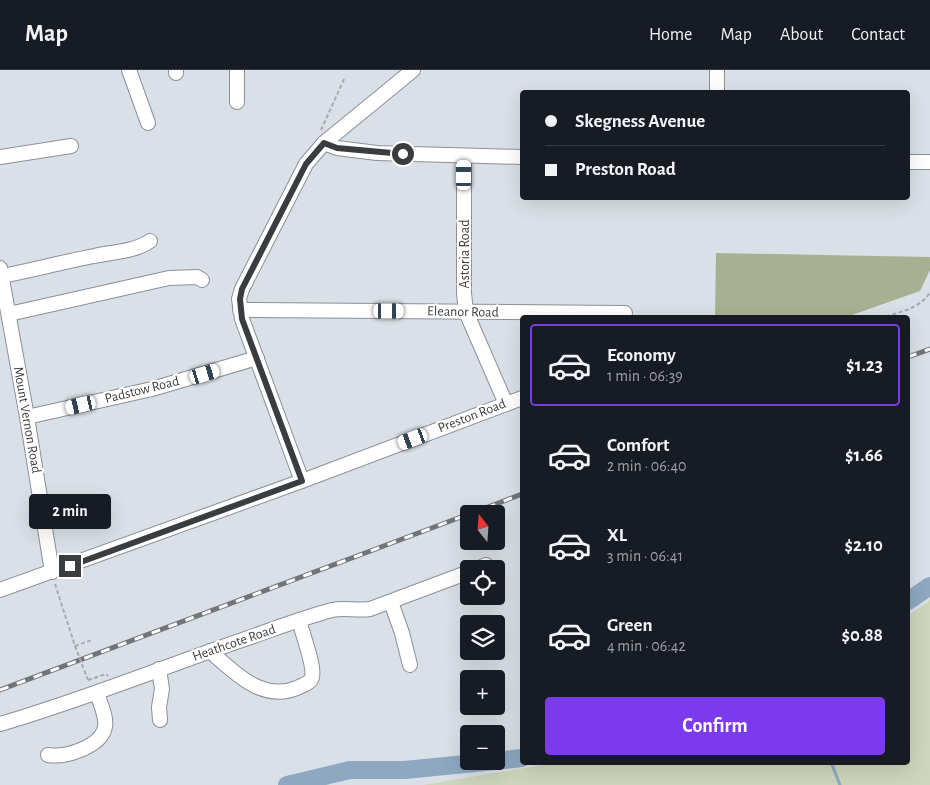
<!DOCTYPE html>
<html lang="en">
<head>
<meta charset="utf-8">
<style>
	body { margin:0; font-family:"Alegreya Sans",sans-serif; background:#20242c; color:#f1f3f6; height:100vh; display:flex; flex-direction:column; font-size:19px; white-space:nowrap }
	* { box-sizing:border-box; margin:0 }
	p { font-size:16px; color:#9ea1a6 }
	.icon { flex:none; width:28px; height:28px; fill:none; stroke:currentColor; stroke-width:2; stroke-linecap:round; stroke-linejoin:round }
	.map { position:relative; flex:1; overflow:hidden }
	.details { position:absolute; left:520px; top:245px; width:390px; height:450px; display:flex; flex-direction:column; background:#171b24; border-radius:5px; box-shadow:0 5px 20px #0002 }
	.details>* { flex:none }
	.guide { position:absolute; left:520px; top:20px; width:390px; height:110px; border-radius:5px; box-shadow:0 5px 20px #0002; display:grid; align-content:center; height:110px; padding:0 25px; background:#171b24 }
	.needle { width:32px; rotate:343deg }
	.controls { position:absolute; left:460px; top:435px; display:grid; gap:10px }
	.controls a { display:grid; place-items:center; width:45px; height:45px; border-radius:5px; background:#171b24; box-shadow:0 5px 20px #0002; font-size:25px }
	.end { position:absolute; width:22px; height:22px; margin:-11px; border:6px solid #3a3d3f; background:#fff; box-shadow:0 0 0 2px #fff }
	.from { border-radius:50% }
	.bubble { position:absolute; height:35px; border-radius:5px; background:#171b24; box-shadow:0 5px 20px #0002; font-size:16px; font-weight:700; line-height:35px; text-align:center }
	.car { position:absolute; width:15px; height:30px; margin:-15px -8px; border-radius:6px; box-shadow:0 0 4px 1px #0007; background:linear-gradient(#fff 24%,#345 0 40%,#fff 0 76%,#345 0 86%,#fff 0) }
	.guide b { display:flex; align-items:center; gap:18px; height:48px; font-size:19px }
	.guide b+b { border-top:1px solid #363941 }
	.guide i { width:12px; height:12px; background:#f1f3f6 }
	ul { padding:9px 0 0; list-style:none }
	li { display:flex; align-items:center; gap:15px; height:82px; margin:0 10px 8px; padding:0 15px; border:2px solid transparent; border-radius:5px }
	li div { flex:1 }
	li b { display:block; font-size:19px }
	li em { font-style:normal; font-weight:700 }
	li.active { border-color:#7c3aed }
	li>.icon { width:45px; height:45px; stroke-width:1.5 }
	.primary-button { display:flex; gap:10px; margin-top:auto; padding:10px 25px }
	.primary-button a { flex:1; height:58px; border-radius:5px; background:#7c3aed; color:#fff; font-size:20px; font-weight:700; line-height:58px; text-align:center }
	header { display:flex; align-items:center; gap:30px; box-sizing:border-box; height:70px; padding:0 25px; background:#171b24; border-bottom:1px solid #363941 }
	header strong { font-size:24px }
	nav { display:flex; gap:28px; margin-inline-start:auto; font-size:18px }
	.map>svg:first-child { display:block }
	.green { fill:#cdd5bb }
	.forest { fill:#a7b191 }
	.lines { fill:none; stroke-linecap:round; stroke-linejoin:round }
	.stream { stroke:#8da8c0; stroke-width:3 }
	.river { stroke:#8da8c0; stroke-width:18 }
	.minor-casing { stroke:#8a9096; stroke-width:16 }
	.path { stroke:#a5aaaf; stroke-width:2; stroke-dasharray:4 2.5; stroke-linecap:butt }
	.minor { stroke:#fff; stroke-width:14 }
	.rail-casing { stroke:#717579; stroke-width:5 }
	.rail { stroke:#fff; stroke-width:3; stroke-dasharray:9; stroke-linecap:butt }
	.path-bridge { stroke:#a5aaaf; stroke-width:2; stroke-dasharray:4 2.5; stroke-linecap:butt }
	.route { stroke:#3a3d3f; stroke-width:6 }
	.labels { text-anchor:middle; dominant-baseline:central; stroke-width:4.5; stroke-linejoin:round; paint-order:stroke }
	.street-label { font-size:14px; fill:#3a3d3f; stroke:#fff }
</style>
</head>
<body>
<header>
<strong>Map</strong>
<nav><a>Home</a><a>Map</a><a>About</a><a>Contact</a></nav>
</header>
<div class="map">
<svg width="930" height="715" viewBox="0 0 930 715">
	<rect width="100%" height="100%" fill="#dae0e7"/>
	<path class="green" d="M930,530v185h-507l132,-22 353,-1v-146z"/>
	<path class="forest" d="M716,183l214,4v13l-10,21 -74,26h-131z"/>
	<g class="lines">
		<path class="stream" d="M831,692l9,23"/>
		<g class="river">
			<path d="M908,531l22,-15"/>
			<path d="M496,691l26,-3"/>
			<path d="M287,715l63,-15h55l90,-9"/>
		</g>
		<defs>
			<g id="minor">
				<path d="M129,0l19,53"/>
				<path d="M176,0v3"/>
				<path d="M717,0v22"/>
				<path d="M237,32v-32"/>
				<path d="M324,73l13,5 40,5 145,4"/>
				<path d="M464,86v137l2,19 40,92"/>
				<path d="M0,87l71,-11"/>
				<path d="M908,92h22"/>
				<path d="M0,198l27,149 25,155"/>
				<path d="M2,206c31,-6 61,-14 92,-20 18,-4 40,-4 56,-15"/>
				<path d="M240,240l385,3"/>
				<path d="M9,244l160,-36 28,-1 5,3"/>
				<path d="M27,347l125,-28 105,-31"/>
				<path d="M302,411l-60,-162 -3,-20 3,-10 64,-125 18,-21 89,-73"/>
				<path d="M477,499l9,-4"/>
				<path d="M0,520l302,-109 220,-83"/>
				<path d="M391,532l11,31 8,32"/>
				<path d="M210,581c25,22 52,51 87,37 6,-3 14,-5 15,-11 3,-11 -10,-44 -13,-57"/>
				<path d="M159,599l3,20 -3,18 1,13"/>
				<path d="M0,654c83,-24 163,-57 245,-85 29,-10 57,-21 87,-29 12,-3 25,1 38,-1l99,-37"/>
				<path d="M48,685c17,3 53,-8 57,-28 2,-10 -5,-24 -8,-34"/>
			</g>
		</defs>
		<use href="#minor" class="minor-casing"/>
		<g class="path">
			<path d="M321,60l24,-53"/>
			<path d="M880,248c16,-5 41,-9 50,-26"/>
			<path d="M55,514l20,62 17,-6"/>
			<path d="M88,610l18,-6 2,2"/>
		</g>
		<use href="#minor" class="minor"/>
		<defs>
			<g id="rail">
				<path d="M908,287l22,-8"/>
				<path d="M470,444l52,-20"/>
				<path d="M0,620l469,-176"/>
			</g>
		</defs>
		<use href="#rail" class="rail-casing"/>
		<use href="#rail" class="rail"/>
		<path class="path-bridge" d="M75,576l13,34"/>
	</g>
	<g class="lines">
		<path class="route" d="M70,496l232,-85 -60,-162 -2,-20 2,-10 64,-125 18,-21 13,5 66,6"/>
	</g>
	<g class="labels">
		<g class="street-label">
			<text transform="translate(465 184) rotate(-90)">Astoria Road</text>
			<text transform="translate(463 242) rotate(1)">Eleanor Road</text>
			<text transform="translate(142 320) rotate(-14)">Padstow Road</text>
			<text transform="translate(472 346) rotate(-21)">Preston Road</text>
			<text transform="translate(27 350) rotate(80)">Mount Vernon Road</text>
			<text transform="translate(234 573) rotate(-19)">Heathcote Road</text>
		</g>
	</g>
</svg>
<div class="controls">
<a><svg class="needle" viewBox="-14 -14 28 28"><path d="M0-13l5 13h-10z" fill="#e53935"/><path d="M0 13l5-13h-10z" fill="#9ea1a6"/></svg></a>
<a><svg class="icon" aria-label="locate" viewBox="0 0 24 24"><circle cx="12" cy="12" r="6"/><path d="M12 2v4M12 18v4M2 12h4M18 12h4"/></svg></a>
<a><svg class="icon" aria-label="layers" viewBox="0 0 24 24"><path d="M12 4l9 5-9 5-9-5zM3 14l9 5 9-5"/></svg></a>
<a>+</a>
<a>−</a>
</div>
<i class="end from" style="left:403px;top:84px"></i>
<i class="end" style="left:70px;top:496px"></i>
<div class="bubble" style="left:29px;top:424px;width:82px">2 min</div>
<i class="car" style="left:464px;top:105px;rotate:0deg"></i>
<i class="car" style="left:389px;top:241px;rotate:90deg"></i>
<i class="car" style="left:205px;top:304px;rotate:73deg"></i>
<i class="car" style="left:81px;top:335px;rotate:257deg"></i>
<i class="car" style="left:413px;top:369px;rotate:249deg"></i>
<div class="guide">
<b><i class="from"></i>Skegness Avenue</b>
<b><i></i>Preston Road</b>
</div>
<section class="details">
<ul>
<li class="active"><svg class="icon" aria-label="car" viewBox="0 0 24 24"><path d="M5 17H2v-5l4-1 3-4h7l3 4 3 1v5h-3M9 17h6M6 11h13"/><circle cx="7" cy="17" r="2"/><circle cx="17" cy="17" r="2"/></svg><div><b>Economy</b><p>1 min · 06:39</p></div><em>$1.23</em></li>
<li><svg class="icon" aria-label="car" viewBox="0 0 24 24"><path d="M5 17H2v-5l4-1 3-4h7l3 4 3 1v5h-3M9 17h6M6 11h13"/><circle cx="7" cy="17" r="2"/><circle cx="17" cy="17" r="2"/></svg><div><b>Comfort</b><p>2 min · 06:40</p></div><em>$1.66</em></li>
<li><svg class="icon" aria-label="car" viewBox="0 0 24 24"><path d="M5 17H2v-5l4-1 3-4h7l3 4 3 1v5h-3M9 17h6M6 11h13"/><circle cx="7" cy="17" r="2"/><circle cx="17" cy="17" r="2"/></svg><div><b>XL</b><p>3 min · 06:41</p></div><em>$2.10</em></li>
<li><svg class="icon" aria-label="car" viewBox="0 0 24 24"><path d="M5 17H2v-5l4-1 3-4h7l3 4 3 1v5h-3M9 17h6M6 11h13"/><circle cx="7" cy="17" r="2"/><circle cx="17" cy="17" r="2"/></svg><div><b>Green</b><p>4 min · 06:42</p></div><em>$0.88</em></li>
</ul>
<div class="primary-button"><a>Confirm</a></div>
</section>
</div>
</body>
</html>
